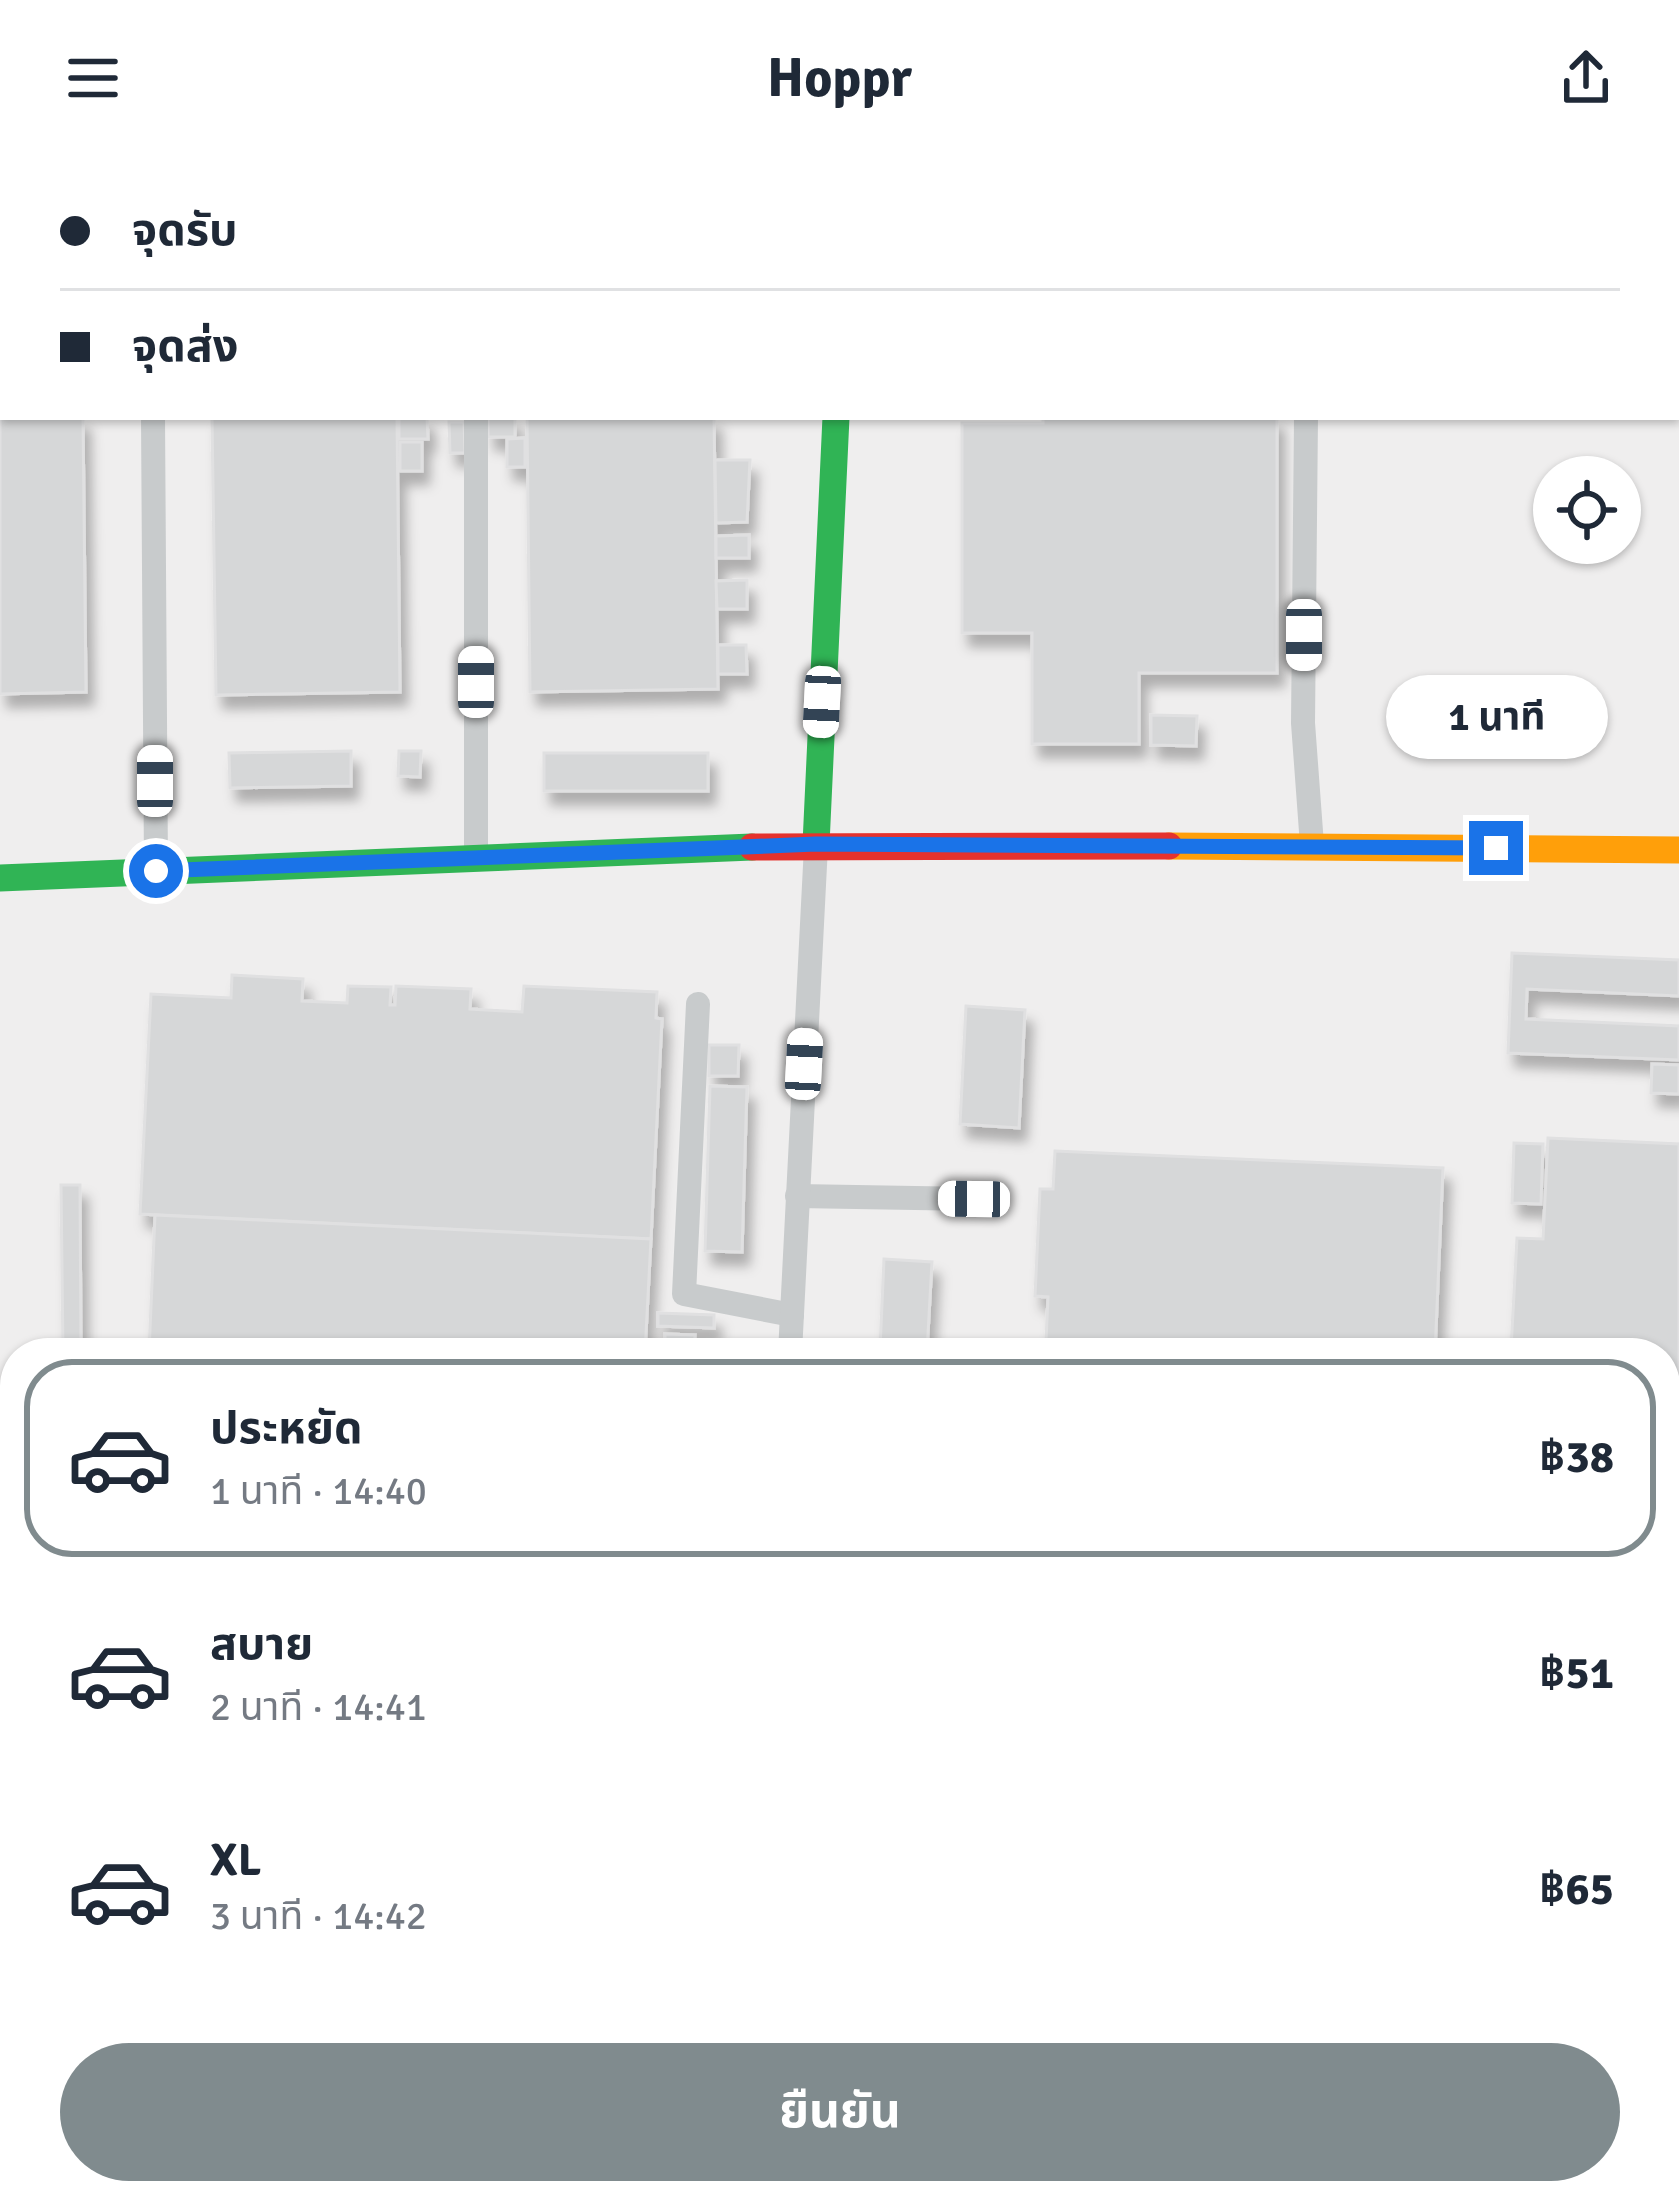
<!DOCTYPE html>
<html lang="th">
<head>
<meta charset="utf-8">
<style>
	body { margin:0; font-family:Signika,"Noto Sans Thai",sans-serif; background:#f6f6f7; color:#1f2937; height:100vh; display:flex; flex-direction:column; font-size:45px; white-space:nowrap }
	* { box-sizing:border-box; margin:0 }
	p { font-size:39px; color:#747a83 }
	.icon { flex:none; width:66px; height:66px; fill:none; stroke:currentColor; stroke-width:2; stroke-linecap:round; stroke-linejoin:round }
	.map { position:relative; flex:1; overflow:hidden }
	.panel { position:absolute; left:0px; top:1182px; width:1680px; height:867px; display:flex; flex-direction:column; background:#fff; border-radius:48px 48px 0 0; box-shadow:0 3px 9px #0004 }
	.panel>* { flex:none }
	.guide { position:absolute; left:0px; top:0px; width:1680px; height:264px; box-shadow:0 3px 9px #0004; display:grid; align-content:center; height:264px; padding:0 60px; background:#fff }
	.controls { position:absolute; left:1533px; top:300px; display:grid; gap:24px }
	.controls a { display:grid; place-items:center; width:108px; height:108px; border-radius:50%; background:#fff; box-shadow:0 3px 9px #0004; font-size:60px }
	.end { position:absolute; width:54px; height:54px; margin:-27px; border:15px solid #1a73e8; background:#fff; box-shadow:0 0 0 6px #fff }
	.from { border-radius:50% }
	.bubble { position:absolute; height:84px; border-radius:42px; background:#fff; box-shadow:0 3px 9px #0004; font-size:39px; font-weight:700; line-height:84px; text-align:center }
	.car { position:absolute; width:36px; height:72px; margin:-36px -18px; border-radius:15px; box-shadow:0 0 9px 3px #0007; background:linear-gradient(#fff 24%,#345 0 40%,#fff 0 76%,#345 0 86%,#fff 0) }
	.guide b { display:flex; align-items:center; gap:42px; height:114px; font-size:45px }
	.guide b+b { border-top:3px solid #e0e1e3 }
	.guide i { width:30px; height:30px; background:#1f2937 }
	ul { padding:21px 0 0; list-style:none }
	li { display:flex; align-items:center; gap:36px; height:198px; margin:0 24px 18px; padding:0 36px; border:6px solid transparent; border-radius:48px }
	li div { flex:1 }
	li b { display:block; font-size:45px }
	li em { font-style:normal; font-weight:700 }
	li.active { border-color:#808b8e }
	li>.icon { width:108px; height:108px; stroke-width:1.5 }
	.button { display:flex; gap:24px; margin-top:auto; padding:24px 60px }
	.button a { flex:1; height:138px; border-radius:72px; background:#808b8e; color:#fff; font-size:48px; font-weight:700; line-height:138px; text-align:center }
	header { display:flex; justify-content:space-between; align-items:center; height:156px; padding:0 60px; background:#fff; font-size:54px; font-weight:700 }
	.map>svg:first-child { display:block }
	.building { fill:#d6d7d8; stroke:#e0e0e1; stroke-width:3; filter:url(#shadow) }
	.lines { fill:none; stroke-linecap:round; stroke-linejoin:round }
	.lane { stroke:#c8cbcc; stroke-width:24 }
	.street { stroke:#c8cbcc; stroke-width:45 }
	.fast { stroke:#30b455; stroke-width:27 }
	.slow { stroke:#ff9f0a; stroke-width:27 }
	.jam { stroke:#e5322d; stroke-width:27 }
	.route { stroke:#1a73e8; stroke-width:15 }
</style>
</head>
<body>
<header><svg class="icon" aria-label="menu" viewBox="0 0 24 24"><path d="M4 6h16M4 12h16M4 18h16"/></svg>Hoppr<svg class="icon" aria-label="share" viewBox="0 0 24 24"><path d="M12 15V3M7 8l5-5 5 5M5 13v7h14v-7"/></svg></header>
<div class="map">
<svg width="1679" height="2048" viewBox="0 0 1679 2048">
	<defs>
		<filter id="shadow"><feDropShadow dx="7" dy="13" stdDeviation="6" flood-color="#0004"/></filter>
	</defs>
	<rect width="100%" height="100%" fill="#efeeee"/>
	<g class="building">
		<path d="M0,0h704v3h-701l-3,15z"/>
		<path d="M0,216l3,45h80l3,275 -86,2z"/>
		<path d="M212,261h185l3,275 -184,3z"/>
		<path d="M399,261h28l1,22h-29z"/>
		<rect x="488" y="261" width="27" height="20"/>
		<path d="M527,261h187l4,272 -188,3z"/>
		<path d="M1043,261h234v256h-138v71h-107v-111h-70v-210h81z"/>
		<path d="M449,266h15l1,31h-15z"/>
		<path d="M525,282v29h-18v-28z"/>
		<rect x="400" y="286" width="22" height="29"/>
		<path d="M715,304h35l-3,62 -31,1z"/>
		<path d="M749,379v23h-33v-22z"/>
		<path d="M747,424v29h-30l-1,-28z"/>
		<path d="M718,489h28l1,29h-29z"/>
		<path d="M1151,559l46,1 -1,30 -45,-1z"/>
		<path d="M351,595v35l-121,2 -1,-35z"/>
		<path d="M399,595h22l-1,26 -22,-1z"/>
		<rect x="544" y="597" width="164" height="38"/>
		<path d="M1512,797l167,7v36l-152,-7 -1,30 153,7v34l-171,-7z"/>
		<path d="M232,819l71,4 -1,22 45,2 1,-17 43,1 -1,18h5l1,-19 75,3 -1,20 52,3 2,-26 133,6 -1,26 6,1 -11,220 -511,-25 11,-220 80,4z"/>
		<path d="M966,850l59,4 -6,118 -59,-4z"/>
		<path d="M709,889h30l-1,31h-29z"/>
		<path d="M1652,908l27,1v29l-28,-1z"/>
		<path d="M710,930l37,1 -5,165 -37,-1z"/>
		<path d="M1548,982l131,6v698h-14v-489h-128l-26,-4 6,-111 26,1z"/>
		<path d="M1514,987l29,1 -2,60 -29,-1z"/>
		<path d="M1055,995l388,17 -8,185h-214l1,-5 -176,-7 2,-44 -13,-1 5,-107h13z"/>
		<path d="M61,1029h19l1,168h-18z"/>
		<path d="M155,1059l496,24 -6,114 -496,-1z"/>
		<path d="M884,1103l48,3 -5,90 -47,-3z"/>
		<path d="M658,1157l56,2v13l-56,-2z"/>
		<path d="M665,1178l30,1 -1,18h-29z"/>
		<path d="M1665,1724l14,1v242l-5,-1 -1,23h-8z"/>
		<path d="M956,2034h31v14h-32z"/>
	</g>
	<g class="lines">
		<g class="lane">
			<path d="M736,0v3"/>
			<path d="M0,109h3"/>
			<path d="M0,183h3"/>
			<path d="M153,261l3,452"/>
			<path d="M476,261v439"/>
			<path d="M1306,261l-3,306 9,122"/>
			<path d="M698,848l-14,290 108,21"/>
			<path d="M797,1040l177,3"/>
			<path d="M790,1197l26,-507"/>
			<path d="M1665,2022l8,1"/>
			<path d="M745,2048l1,-14"/>
		</g>
		<path class="street" d="M848,3v-3"/>
		<g class="fast">
			<path d="M816,688l20,-427"/>
			<path d="M0,722l752,-31"/>
		</g>
		<path class="slow" d="M1169,690l510,4"/>
		<path class="jam" d="M752,691l417,-1"/>
	</g>
	<g class="lines">
		<path class="route" d="M156,715l660,-27 680,4"/>
	</g>
</svg>
<div class="controls">
<a><svg class="icon" aria-label="locate" viewBox="0 0 24 24"><circle cx="12" cy="12" r="6"/><path d="M12 2v4M12 18v4M2 12h4M18 12h4"/></svg></a>
</div>
<i class="end from" style="left:156px;top:715px"></i>
<i class="end" style="left:1496px;top:692px"></i>
<div class="bubble" style="left:1386px;top:519px;width:222px">1 นาที</div>
<i class="car" style="left:1304px;top:479px;rotate:180deg"></i>
<i class="car" style="left:476px;top:526px;rotate:0deg"></i>
<i class="car" style="left:822px;top:546px;rotate:183deg"></i>
<i class="car" style="left:155px;top:625px;rotate:0deg"></i>
<i class="car" style="left:804px;top:908px;rotate:3deg"></i>
<i class="car" style="left:974px;top:1043px;rotate:271deg"></i>
<div class="guide">
<b><i class="from"></i>จุดรับ</b>
<b><i></i>จุดส่ง</b>
</div>
<section class="panel">
<ul>
<li class="active"><svg class="icon" aria-label="car" viewBox="0 0 24 24"><path d="M5 17H2v-5l4-1 3-4h7l3 4 3 1v5h-3M9 17h6M6 11h13"/><circle cx="7" cy="17" r="2"/><circle cx="17" cy="17" r="2"/></svg><div><b>ประหยัด</b><p>1 นาที · 14:40</p></div><em>฿38</em></li>
<li><svg class="icon" aria-label="car" viewBox="0 0 24 24"><path d="M5 17H2v-5l4-1 3-4h7l3 4 3 1v5h-3M9 17h6M6 11h13"/><circle cx="7" cy="17" r="2"/><circle cx="17" cy="17" r="2"/></svg><div><b>สบาย</b><p>2 นาที · 14:41</p></div><em>฿51</em></li>
<li><svg class="icon" aria-label="car" viewBox="0 0 24 24"><path d="M5 17H2v-5l4-1 3-4h7l3 4 3 1v5h-3M9 17h6M6 11h13"/><circle cx="7" cy="17" r="2"/><circle cx="17" cy="17" r="2"/></svg><div><b>XL</b><p>3 นาที · 14:42</p></div><em>฿65</em></li>
</ul>
<div class="button"><a>ยืนยัน</a></div>
</section>
</div>
</body>
</html>
